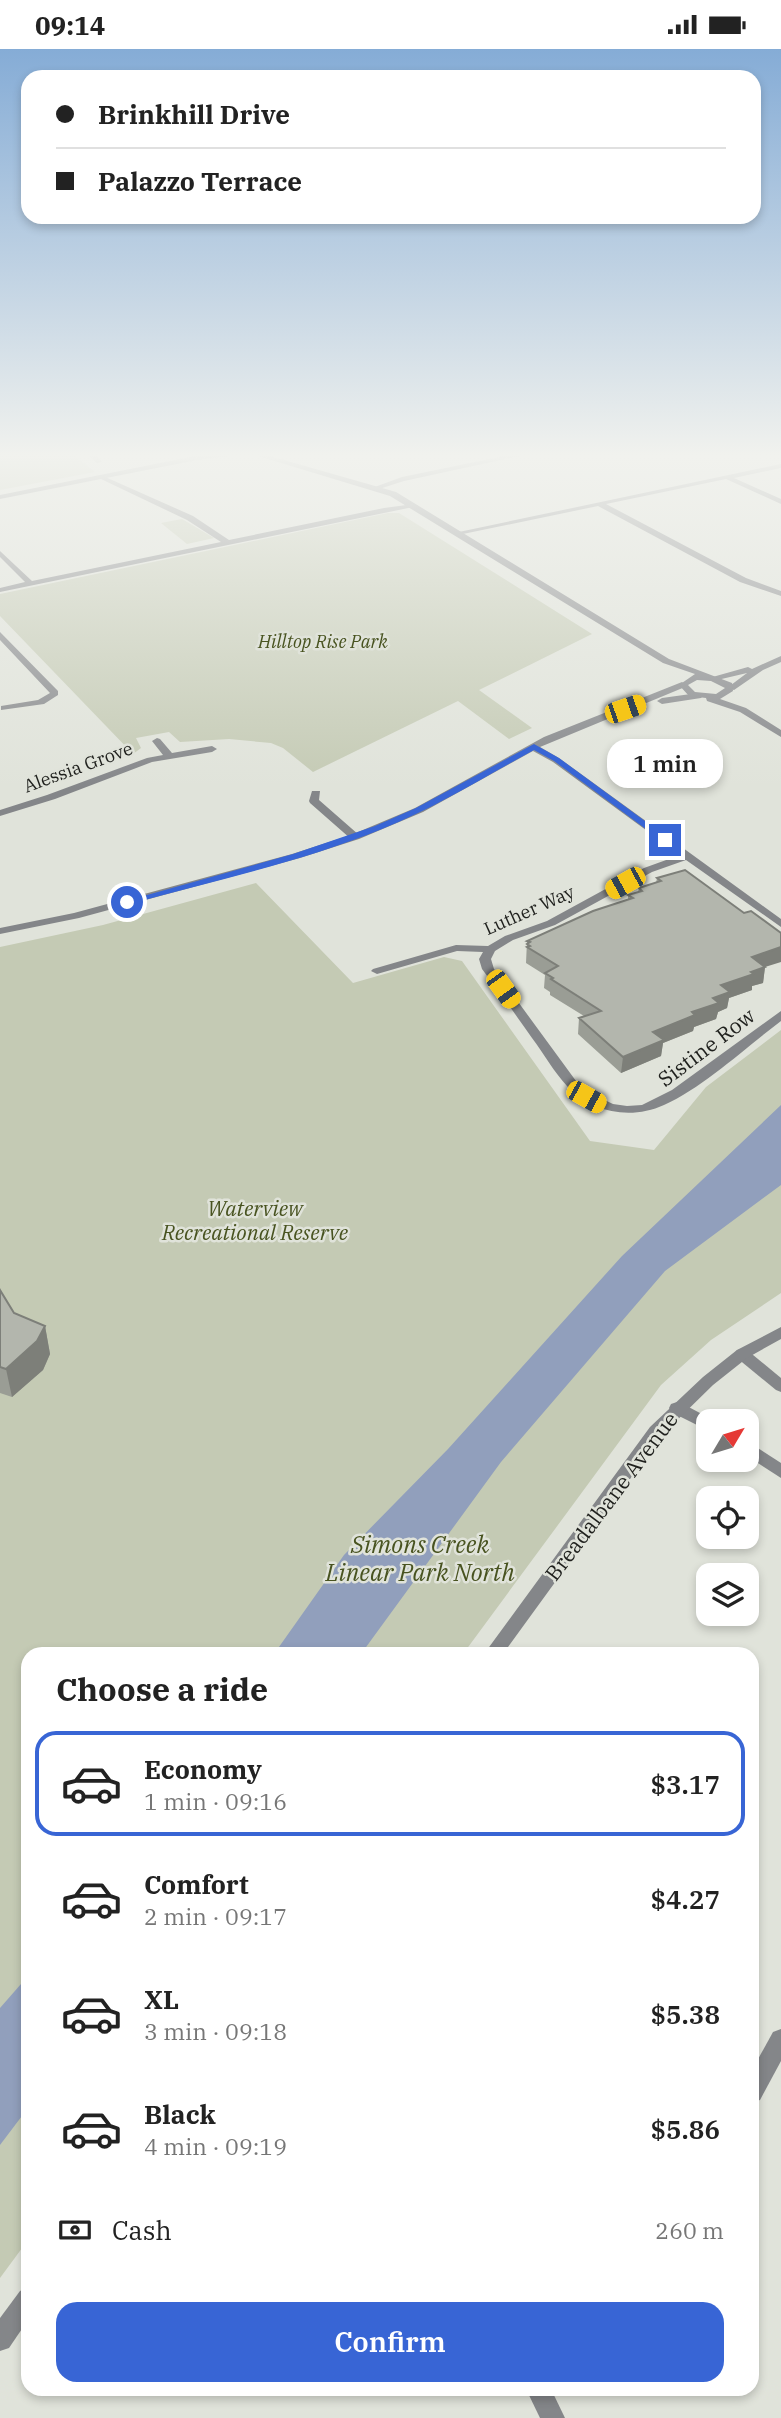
<!DOCTYPE html>
<html lang="en">
<head>
<meta charset="utf-8">
<style>
	body { margin:0; font-family:"IBM Plex Serif",serif; background:#f6f6f6; color:#222; height:100vh; display:flex; flex-direction:column; font-size:26px; white-space:nowrap }
	* { box-sizing:border-box; margin:0 }
	p { font-size:23px; color:#767676 }
	.icon { flex:none; width:38px; height:38px; fill:none; stroke:currentColor; stroke-width:2; stroke-linecap:round; stroke-linejoin:round }
	.map { position:relative; flex:1; overflow:hidden }
	.drawer { position:absolute; left:21px; top:1598px; width:738px; height:749px; display:flex; flex-direction:column; background:#fff; border-radius:21px; box-shadow:0 4px 10px #0003 }
	.drawer>* { flex:none }
	.guide { position:absolute; left:21px; top:21px; width:740px; height:154px; border-radius:21px; box-shadow:0 4px 10px #0003; display:grid; align-content:center; height:154px; padding:0 35px; background:#fff }
	.needle { width:46px; rotate:52deg }
	.tools { position:absolute; left:696px; top:1360px; display:grid; gap:14px }
	.tools a { display:grid; place-items:center; width:63px; height:63px; border-radius:14px; background:#fff; box-shadow:0 4px 10px #0003; font-size:35px }
	.end { position:absolute; width:32px; height:32px; margin:-16px; border:9px solid #3865d5; background:#fff; box-shadow:0 0 0 4px #fff }
	.from { border-radius:50% }
	.bubble { position:absolute; height:49px; border-radius:21px; background:#fff; box-shadow:0 4px 10px #0003; font-size:23px; font-weight:600; line-height:49px; text-align:center }
	.car { position:absolute; width:21px; height:42px; margin:-21px -10px; border-radius:9px; box-shadow:0 0 5px 2px #0007; background:linear-gradient(#f5c518 24%,#345 0 40%,#f5c518 0 76%,#345 0 86%,#f5c518 0) }
	.guide b { display:flex; align-items:center; gap:24px; height:66px; font-size:26px }
	.guide b+b { border-top:2px solid #e0e0e0 }
	.guide i { width:18px; height:18px; background:#222 }
	ul { padding:0; list-style:none }
	li { display:flex; align-items:center; gap:21px; height:105px; margin:0 14px 10px; padding:0 21px; border:4px solid transparent; border-radius:21px }
	li div { flex:1 }
	li b { display:block; font-size:26px }
	li em { font-style:normal; font-weight:600 }
	li.on { border-color:#3865d5 }
	li>.icon { width:63px; height:63px; stroke-width:1.5 }
	h2 { padding:0 35px; font-size:32px; line-height:84px }
	.pay { display:flex; align-items:center; gap:18px; height:77px; padding:0 35px; font-size:26px }
	.pay p { margin-inline-start:auto }
	.cta { display:flex; gap:14px; margin-top:auto; padding:14px 35px }
	.cta a { flex:1; height:80px; border-radius:21px; background:#3865d5; color:#fff; font-size:28px; font-weight:600; line-height:80px; text-align:center }
	.status { display:flex; justify-content:space-between; align-items:center; height:49px; padding:0 35px; background:#fff; direction:ltr }
	.status svg { height:19px; fill:currentColor }
	.map>svg:first-child { display:block }
	.green { fill:#c4cab4 }
	.water { fill:#919fbc }
	.lines { fill:none; stroke-linecap:round; stroke-linejoin:round }
	.service { fill:#848689; fill-rule:evenodd }
	.minor { fill:#848689; fill-rule:evenodd }
	.tertiary { fill:#848689; fill-rule:evenodd }
	.wall { fill:#9a9d95 }
	.shaded-wall { fill:#7d7f79 }
	.building { fill:#b3b6ad; stroke:#7d7f79; stroke-width:2 }
	.route { fill:#3865d5 }
	.labels { text-anchor:middle; dominant-baseline:central; stroke-width:5; stroke-linejoin:round; paint-order:stroke }
	.far-park-label { font-size:18px; font-style:italic; fill:#485320; stroke:#e0e3da }
	.far-street-label { font-size:18px; fill:#1f201d; stroke:#e0e3da }
	.street-label { font-size:21px; fill:#1f201d; stroke:#e0e3da }
	.park-label { font-size:21px; font-style:italic; fill:#485320; stroke:#e0e3da }
	.near-park-label { font-size:24px; font-style:italic; fill:#485320; stroke:#e0e3da }
</style>
</head>
<body>
<div class="status"><b>09:14</b><svg viewBox="0 0 49 12"><path d="M0 12V9h3v3zM5 12V6h3v6zM10 12V3h3v9zM15 12V0h3v12zM26 1h20v11H26zM47 4h2v5h-2z"/></svg></div>
<div class="map">
<svg width="781" height="2369" viewBox="0 0 781 2369">
	<rect width="100%" height="100%" fill="#e0e3da"/>
	<g class="green">
		<path d="M0,407h75l20,16 -95,18z"/>
		<path d="M388,464h11l193,121 -113,56 53,38 -23,11 -51,-38 -145,71 -30,-24 -12,-5 -42,-4 -49,3 -11,-10 -33,6 5,10 -8,6 -133,-138v-22z"/>
		<path d="M182,470l32,19 -27,6 -26,-21z"/>
		<path d="M256,834l97,100 91,-26 18,4 128,180 64,9 52,-63 75,-57v263l-70,47 -50,45 -198,269h-435v586l-28,38v-1331l103,-22z"/>
	</g>
	<g class="water">
		<path d="M781,1056v80l-116,86 -164,191 -140,192h-87l70,-99 104,-106 174,-193z"/>
		<path d="M28,1927v132l-28,37v-137z"/>
	</g>
	<g class="lines">
		<path class="service" d="M312,742h8l-1,9 40,35v4h-8l-41,-36 -1,-2z"/>
		<g class="minor">
			<path d="M89,407h8l5,6 -5,1z"/>
			<path d="M504,407h15l-115,25 -28,9 -4,-2 30,-11z"/>
			<path d="M781,415v4l-47,10 47,21v5l-55,-25 -120,25 140,74 35,13v5l-41,-14 -142,-76 -140,29 -4,-2z"/>
			<path d="M103,427l90,40 36,24 155,-32 30,-4 4,2 -418,86v-4l25,-6 -25,-25v-6l32,30 189,-39 -34,-22 -86,-41z"/>
			<path d="M0,583l58,59v4l-14,9 -43,6v-4l37,-6 12,-7 -50,-53z"/>
			<path d="M781,607v6l-18,8 -29,20 -7,-2 20,-15 -34,8 -4,-3 39,-11 4,2z"/>
			<path d="M682,633l4,3 -1,2 -145,60 19,11 222,161v8l-95,-67 -34,12 -97,53 -42,15 -18,11 -4,8 3,10 82,112 20,15 17,8 14,2 15,-1 30,-15 109,-79v10c-35,26 -77,66 -117,84 -33,15 -72,8 -97,-19 -13,-14 -23,-32 -35,-48 -16,-23 -33,-46 -50,-69l-3,-10 4,-7 -26,-1 -80,23 -6,-3 2,-2 83,-24 32,1 17,-10 42,-15 97,-53 36,-13 -127,-93 -20,-11 -110,61 -64,27 -59,19 -221,60 -79,16v-6l74,-15 218,-59 59,-19 64,-27 129,-71z"/>
			<path d="M698,644l5,3 -2,2 -39,6 -5,-3 5,-3z"/>
			<path d="M157,689l3,1 12,14 40,-7 5,3 -5,3 -60,10 -97,37 -55,17v-6l47,-15 100,-37 16,-3 -11,-14z"/>
			<path d="M742,1300l5,1 34,28v14l-5,-2 -39,-32 -3,-4 3,-4z"/>
			<path d="M677,1353l6,2 32,17h-6v9l-6,-2 -32,-16 -2,-4 2,-4z"/>
			<path d="M747,1392l34,22v15l-34,-22z"/>
			<path d="M781,1980v32l-21,39 -8,3v-33l21,-38z"/>
			<path d="M526,2340h25l14,29h-25z"/>
		</g>
		<g class="tertiary">
			<path d="M195,407h35l-33,4 -197,39v-4z"/>
			<path d="M258,407h12l126,36 273,167 63,24 1,8 -13,8 26,9 35,22v7l-41,-25 -33,-11 -1,-3 -17,-2 -10,-11 16,-11 -32,-11 -273,-167zM697,631l14,1 14,7 -9,6 -21,-2 -7,-7z"/>
			<path d="M781,1278v12l-34,19 -34,27 -51,50 -159,219h-19l166,-227 53,-50 34,-27z"/>
			<path d="M28,2238v33l-19,28 -9,3v-33l20,-27z"/>
		</g>
	</g>
	<g class="wall">
		<path d="M657,829l108,89 -2,16 -11,3v4l-23,8 -2,10 -9,4 -2,7 -22,8 -1,4 -30,12 -2,13 -40,17 -43,-39 1,-16 5,-2 -34,-21v-3l-6,-4 1,-13 -19,-12 1,-22 101,-41v-5l10,-3 1,-4 17,-5z"/>
		<path d="M0,1241l14,23 31,13 5,28 -7,16 -31,27 -12,-4z"/>
	</g>
	<g class="shaded-wall">
		<path d="M781,898v15l-16,5 -2,16 -11,3v4l-23,8 -2,10 -9,4 -2,7 -22,8 -1,4 -30,12 -2,13 -40,17 2,-16 30,-25 39,-20 21,-14 8,-13 31,-28z"/>
		<path d="M45,1277l5,28 -7,16 -31,27 -6,-28z"/>
	</g>
	<g class="building">
		<path d="M685,821l59,43 7,-2 30,22v14l-29,10 13,10 -14,5 3,2 -33,11 9,7 -17,6 6,5 -27,9 3,3 -42,17 11,8 -41,17 -44,-39 22,-7 -50,-32 2,-1 -8,-5 13,-7 -31,-19 3,-1 -3,-2 3,-2 -3,-1 66,-30 40,-13 -5,-3 14,-4 -3,-3 22,-7 -4,-3z"/>
		<path d="M0,1241l14,23 31,13 -8,15 -31,28 -6,-2z"/>
	</g>
	<linearGradient id="sky" x2="0" y2="1"><stop stop-color="#85acd6"/><stop offset="0.55" stop-color="#f1f2ee"/><stop offset="1" stop-color="#f1f2ee" stop-opacity="0"/></linearGradient>
	<rect width="781" height="739" fill="url(#sky)"/>
	<path class="route" d="M534,695l25,14 109,80v3h-6l-108,-80 -20,-11c-50,27 -99,58 -152,79 -81,33 -168,52 -252,75l-8,-2 171,-48 82,-28 41,-18z"/>
	<g class="labels">
		<g class="far-park-label">
			<text x="323" y="592">Hilltop Rise Park</text>
		</g>
		<g class="far-street-label">
			<text transform="translate(78 718) rotate(-20)">Alessia Grove</text>
			<text transform="translate(529 861) rotate(-24)">Luther Way</text>
		</g>
		<g class="street-label">
			<text transform="translate(706 998) rotate(-37)">Sistine Row</text>
			<text transform="translate(611 1447) rotate(-53)">Breadalbane Avenue</text>
		</g>
		<g class="park-label">
			<text x="255" y="1159">Waterview<tspan x="255" dy="24">Recreational Reserve</tspan></text>
		</g>
		<g class="near-park-label">
			<text x="420" y="1495">Simons Creek<tspan x="420" dy="28">Linear Park North</tspan></text>
		</g>
	</g>
</svg>
<div class="tools">
<a><svg class="needle" viewBox="-14 -14 28 28"><path d="M0-13l5 13h-10z" fill="#e53935"/><path d="M0 13l5-13h-10z" fill="#767676"/></svg></a>
<a><svg class="icon" aria-label="locate" viewBox="0 0 24 24"><circle cx="12" cy="12" r="6"/><path d="M12 2v4M12 18v4M2 12h4M18 12h4"/></svg></a>
<a><svg class="icon" aria-label="layers" viewBox="0 0 24 24"><path d="M12 4l9 5-9 5-9-5zM3 14l9 5 9-5"/></svg></a>
</div>
<i class="end from" style="left:127px;top:853px"></i>
<i class="end" style="left:665px;top:791px"></i>
<div class="bubble" style="left:607px;top:690px;width:116px">1 min</div>
<i class="car" style="left:625px;top:660px;rotate:71deg"></i>
<i class="car" style="left:625px;top:834px;rotate:241deg"></i>
<i class="car" style="left:503px;top:940px;rotate:144deg"></i>
<i class="car" style="left:586px;top:1048px;rotate:119deg"></i>
<div class="guide">
<b><i class="from"></i>Brinkhill Drive</b>
<b><i></i>Palazzo Terrace</b>
</div>
<section class="drawer">
<h2>Choose a ride</h2>
<ul>
<li class="on"><svg class="icon" aria-label="car" viewBox="0 0 24 24"><path d="M5 17H2v-5l4-1 3-4h7l3 4 3 1v5h-3M9 17h6M6 11h13"/><circle cx="7" cy="17" r="2"/><circle cx="17" cy="17" r="2"/></svg><div><b>Economy</b><p>1 min · 09:16</p></div><em>$3.17</em></li>
<li><svg class="icon" aria-label="car" viewBox="0 0 24 24"><path d="M5 17H2v-5l4-1 3-4h7l3 4 3 1v5h-3M9 17h6M6 11h13"/><circle cx="7" cy="17" r="2"/><circle cx="17" cy="17" r="2"/></svg><div><b>Comfort</b><p>2 min · 09:17</p></div><em>$4.27</em></li>
<li><svg class="icon" aria-label="car" viewBox="0 0 24 24"><path d="M5 17H2v-5l4-1 3-4h7l3 4 3 1v5h-3M9 17h6M6 11h13"/><circle cx="7" cy="17" r="2"/><circle cx="17" cy="17" r="2"/></svg><div><b>XL</b><p>3 min · 09:18</p></div><em>$5.38</em></li>
<li><svg class="icon" aria-label="car" viewBox="0 0 24 24"><path d="M5 17H2v-5l4-1 3-4h7l3 4 3 1v5h-3M9 17h6M6 11h13"/><circle cx="7" cy="17" r="2"/><circle cx="17" cy="17" r="2"/></svg><div><b>Black</b><p>4 min · 09:19</p></div><em>$5.86</em></li>
</ul>
<div class="pay"><svg class="icon" aria-label="cash" viewBox="0 0 24 24"><path d="M3 7h18v10H3z"/><circle cx="12" cy="12" r="2"/></svg>Cash<p>260 m</p></div>
<div class="cta"><a>Confirm</a></div>
</section>
</div>
</body>
</html>
